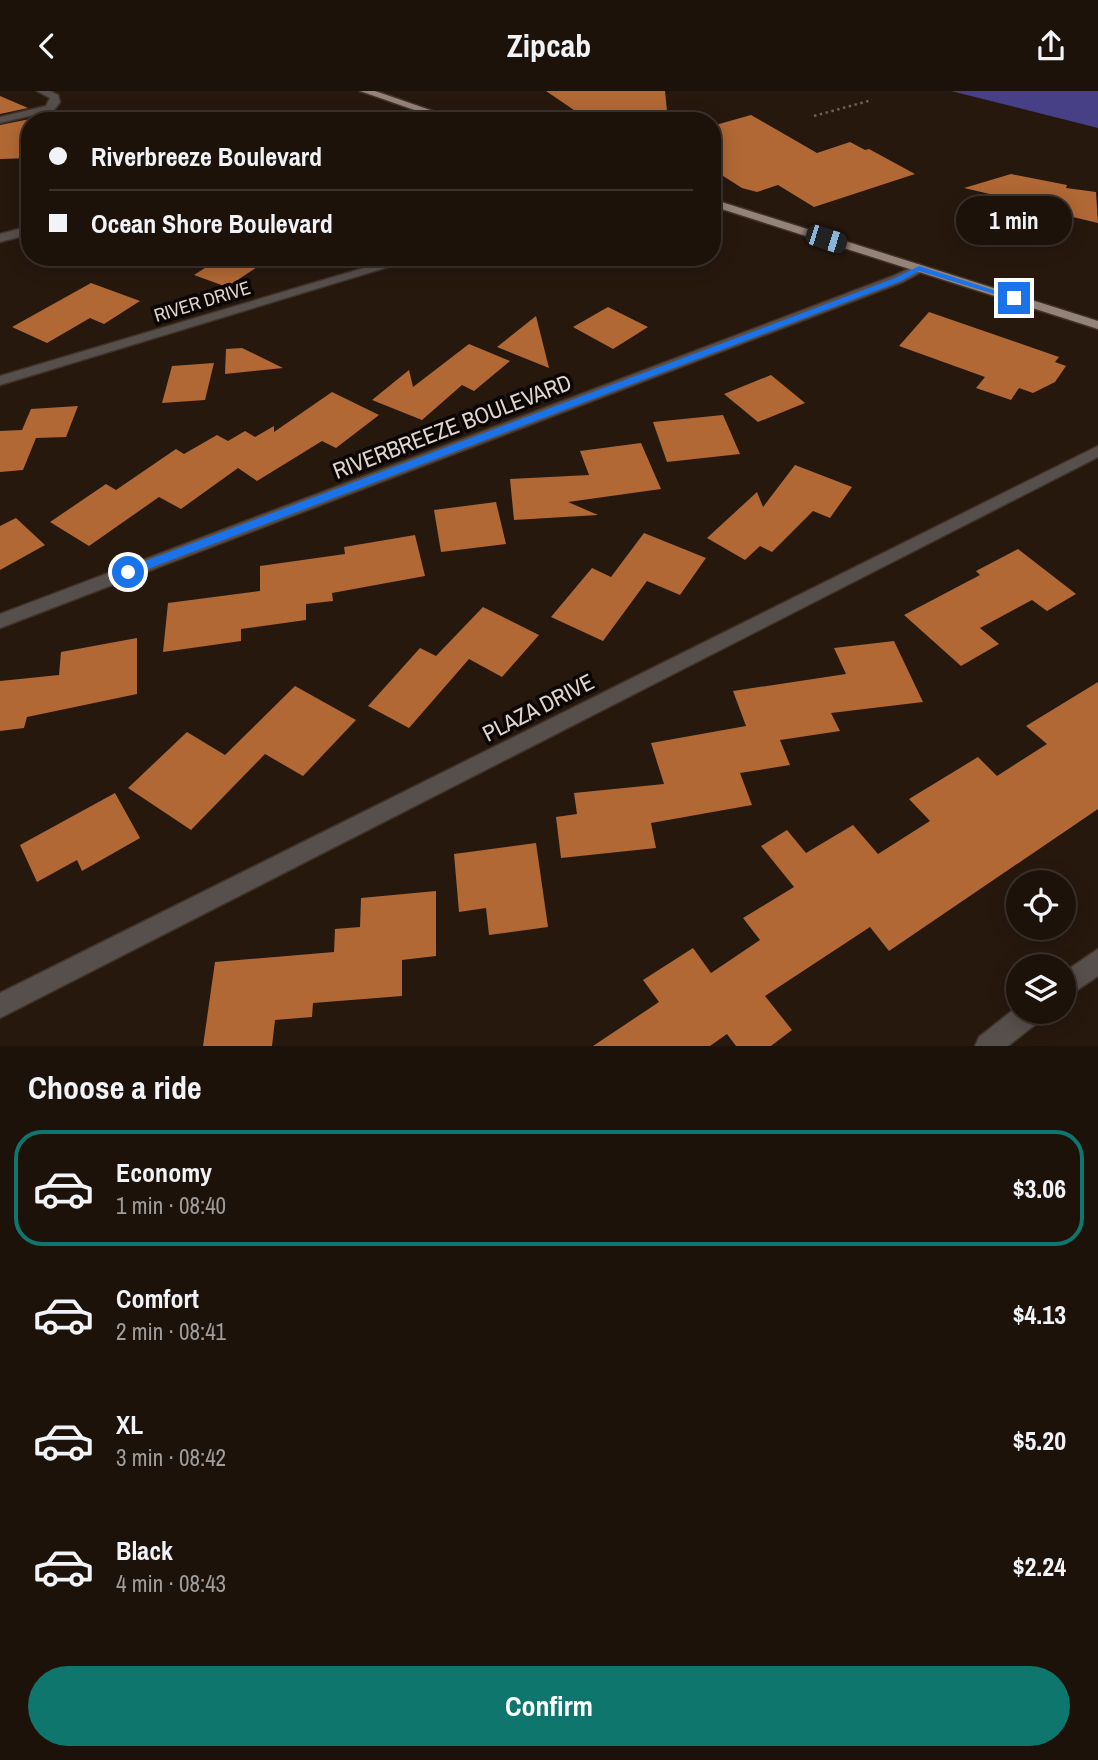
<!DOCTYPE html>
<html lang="en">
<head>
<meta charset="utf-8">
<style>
	body { margin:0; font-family:"Archivo Narrow",sans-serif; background:#2a2018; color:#f1f3f6; height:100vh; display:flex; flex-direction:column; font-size:26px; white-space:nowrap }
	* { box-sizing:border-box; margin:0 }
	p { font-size:23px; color:#a09e9c }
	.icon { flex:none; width:38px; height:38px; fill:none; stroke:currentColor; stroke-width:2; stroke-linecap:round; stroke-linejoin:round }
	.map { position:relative; height:955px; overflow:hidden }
	.side { display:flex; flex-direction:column; background:#1d120a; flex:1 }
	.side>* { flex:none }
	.guide { position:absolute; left:21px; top:21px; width:700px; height:154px; border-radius:28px; box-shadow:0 4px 18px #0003,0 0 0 2px #3b322b; display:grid; align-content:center; height:154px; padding:0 28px; background:#1d120a }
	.buttons { position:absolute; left:1006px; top:779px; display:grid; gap:14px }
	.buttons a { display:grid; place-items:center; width:70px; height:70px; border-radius:50%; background:#1d120a; box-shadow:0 4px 18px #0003,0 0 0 2px #3b322b; font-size:35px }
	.end { position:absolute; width:32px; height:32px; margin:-16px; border:9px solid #1a73e8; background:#fff; box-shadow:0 0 0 4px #fff }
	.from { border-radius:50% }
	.bubble { position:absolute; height:49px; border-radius:24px; background:#1d120a; box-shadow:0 4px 18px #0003,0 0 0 2px #3b322b; font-size:23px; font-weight:700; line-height:49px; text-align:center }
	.car { position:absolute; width:21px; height:42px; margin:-21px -10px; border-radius:9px; box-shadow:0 0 5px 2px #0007; background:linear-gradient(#222 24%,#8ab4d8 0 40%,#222 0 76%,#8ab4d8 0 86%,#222 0) }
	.guide b { display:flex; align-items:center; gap:24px; height:66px; font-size:26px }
	.guide b+b { border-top:2px solid #3b322b }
	.guide i { width:18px; height:18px; background:#f1f3f6 }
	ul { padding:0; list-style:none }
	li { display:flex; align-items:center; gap:21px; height:116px; margin:0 14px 10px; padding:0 14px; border:4px solid transparent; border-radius:28px }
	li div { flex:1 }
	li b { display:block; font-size:26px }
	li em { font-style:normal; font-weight:700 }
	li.on { border-color:#0f766e }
	li>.icon { width:63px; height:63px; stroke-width:1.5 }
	h2 { padding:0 28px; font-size:32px; line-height:84px }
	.cta { display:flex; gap:14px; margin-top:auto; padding:14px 28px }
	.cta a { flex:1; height:80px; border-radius:42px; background:#0f766e; color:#fff; font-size:28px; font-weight:700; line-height:80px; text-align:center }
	header { display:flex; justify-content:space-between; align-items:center; height:91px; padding:0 28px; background:#1d120a; font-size:32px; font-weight:700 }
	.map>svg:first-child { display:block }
	.water { fill:#474087 }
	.building { fill:#b16835 }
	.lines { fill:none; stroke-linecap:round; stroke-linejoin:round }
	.minor-casing { stroke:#413229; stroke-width:3 }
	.major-casing { stroke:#413229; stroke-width:3 }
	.path { stroke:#6e6158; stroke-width:2.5; stroke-dasharray:2.5 3.5; stroke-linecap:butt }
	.minor { fill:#574f4b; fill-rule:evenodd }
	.major { fill:#948379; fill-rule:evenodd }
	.route { fill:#1a73e8 }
	.labels { text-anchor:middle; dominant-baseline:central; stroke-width:7; stroke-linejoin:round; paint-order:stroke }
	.far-street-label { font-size:19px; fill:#dfd4ce; stroke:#0b0503 }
	.street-label { font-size:23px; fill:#dfd4ce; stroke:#0b0503 }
</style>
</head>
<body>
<header><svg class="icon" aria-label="back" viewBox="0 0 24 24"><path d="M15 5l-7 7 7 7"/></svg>Zipcab<svg class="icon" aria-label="share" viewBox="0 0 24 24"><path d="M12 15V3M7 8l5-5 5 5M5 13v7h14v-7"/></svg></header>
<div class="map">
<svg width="1098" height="955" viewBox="0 0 1098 955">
	<rect width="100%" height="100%" fill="#27180e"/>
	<path class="water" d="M951,0h147v37z"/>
	<g class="building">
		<path d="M546,0h119l3,30h-78z"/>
		<path d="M0,5l28,12 -28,6z"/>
		<path d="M751,24l66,38 33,-11 15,8 4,-1 46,25 -101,33 -36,-22 -21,7 -15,-4 -30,-19v-43z"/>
		<path d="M30,28v39l-30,1v-34z"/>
		<path d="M1011,83l56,11 -1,3 30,4 2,31 -93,-22 2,-3 -43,-10z"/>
		<path d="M222,166h50l-45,30 -33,-12z"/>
		<path d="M91,192l49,18 -36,23 -14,-6 -43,25 -35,-16z"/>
		<path d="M608,216l40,20 -35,22 -40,-22z"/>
		<path d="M929,221l130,45 -4,5 11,4 -11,16 -22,11 -14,-5 -8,12 -35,-12 9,-11 -86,-31z"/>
		<path d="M536,225l13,52 -52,-21z"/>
		<path d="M469,253l41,17 -36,30 -12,-6 -40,35 -50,-20 37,-30 4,17z"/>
		<path d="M242,257l41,20 -58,6 1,-25z"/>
		<path d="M214,272l-9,37 -43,3 10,-37z"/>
		<path d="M771,284l34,28 -47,19 -34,-28z"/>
		<path d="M332,301l47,23 -43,33 -14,-7 -65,40 -19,-13 -57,41 -22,-12 -70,49 -39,-24 56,-38 10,6 60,-41 8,5 33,-19 11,6 17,-10 10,6 19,-11v6z"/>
		<path d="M78,315l-12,31 -30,1 -13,32 -23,2v-41l22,-1 9,-21z"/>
		<path d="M723,324l17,39 -73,8 -14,-40z"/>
		<path d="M641,352l20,46 -93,13 30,13 -84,5 -4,-41 79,-4 -9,-24z"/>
		<path d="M795,374l57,22 -22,31 -17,-7 -41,41 -12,-6 -15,14 -38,-22 50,-46 6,15z"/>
		<path d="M496,411l10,42 -65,8 -7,-42z"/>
		<path d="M16,427l29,27 -45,25v-44z"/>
		<path d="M644,442l62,25 -26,37 -33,-14 -44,60 -52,-24 41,-49 19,9z"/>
		<path d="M415,444l10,41 -93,17 1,8 -27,3v16l-65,9v12l-78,11 5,-49 92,-12v-25l85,-12 -1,-7z"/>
		<path d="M1018,458l58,45 -29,17 -15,-11 -52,28 19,16 -38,22 -57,-51 76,-40 -4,-4z"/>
		<path d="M483,516l56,28 -37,42 -33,-18 -60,69 -41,-22 52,-58 16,8z"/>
		<path d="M137,547v56l-110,23 -3,11 -24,3v-50l59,-6 2,-23z"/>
		<path d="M894,550l29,61 -92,11 9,18 -60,9 10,25 -50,8 12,32 -101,18 5,25 -95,10 -5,-41 21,-3 -3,-21 90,-9 -13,-41 95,-17 -13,-35 113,-17 -12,-26z"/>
		<path d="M1098,591v127l-209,142 -19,-24 -105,69 27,34 -21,16h-35l-9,-12 -17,12h-117l66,-44 -16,-22 50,-32 18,25 49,-33 -17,-22 51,-31 -33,-41 26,-16 19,23 47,-28 25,29 52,-33 -21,-22 69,-42 19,19 50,-32 -21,-18z"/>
		<path d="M295,595l61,34 -53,56 -38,-22 -74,76 -63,-42 59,-56 38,23z"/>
		<path d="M115,702l25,45 -58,33 -5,-11 -40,22 -17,-37z"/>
		<path d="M536,752l12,84 -59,8 -3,-27 -27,4 -5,-58z"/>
		<path d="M436,800v65l-34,4v36l-89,7 -1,14 -37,3 -3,26h-69l12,-84 119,-10 1,-23 25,-2 1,-29z"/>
	</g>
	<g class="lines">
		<defs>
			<g id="minor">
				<path d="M37,0h13l8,4 2,7 -6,8 -54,13v-6l46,-11 4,-8z"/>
				<path d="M30,135v8l-30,8v-8z"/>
				<path d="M401,166h20l-421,128v-9z"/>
				<path d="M919,173l6,4 -2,3 -20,11 -903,346v-14l893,-338z"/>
				<path d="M1098,355v11l-1098,561v-25z"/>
				<path d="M1098,858v27l-34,23v-27z"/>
				<path d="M1018,915v5h26l-3,9 -33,26h-33l4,-9z"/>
			</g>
			<g id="major">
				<path d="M360,0h15l87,30h-16z"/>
				<path d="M712,108l386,122v8l-386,-123z"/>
			</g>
		</defs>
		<use href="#minor" class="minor-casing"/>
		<use href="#major" class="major-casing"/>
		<path class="path" d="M814,25l58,-16"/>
		<use href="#minor" class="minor"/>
		<use href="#major" class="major"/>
	</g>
	<path class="route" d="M919,175l99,32 -7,1 -92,-28 -18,10 -769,294 -4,1 -5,-4 1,-3 771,-291z"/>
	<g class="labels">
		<g class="far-street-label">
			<text transform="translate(202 210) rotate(-17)">RIVER DRIVE</text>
		</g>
		<g class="street-label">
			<text transform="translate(452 335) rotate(-21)">RIVERBREEZE BOULEVARD</text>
			<text transform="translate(538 616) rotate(-27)">PLAZA DRIVE</text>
		</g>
	</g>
</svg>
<div class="buttons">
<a><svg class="icon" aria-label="locate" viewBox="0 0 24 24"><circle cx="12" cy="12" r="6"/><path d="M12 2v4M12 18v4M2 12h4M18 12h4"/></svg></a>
<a><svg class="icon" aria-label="layers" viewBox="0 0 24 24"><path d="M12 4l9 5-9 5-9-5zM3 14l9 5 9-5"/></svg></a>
</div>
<i class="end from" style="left:128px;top:481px"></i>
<i class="end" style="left:1014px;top:207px"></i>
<div class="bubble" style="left:956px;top:105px;width:116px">1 min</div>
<i class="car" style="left:826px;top:148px;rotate:108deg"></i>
<div class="guide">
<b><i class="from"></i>Riverbreeze Boulevard</b>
<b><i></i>Ocean Shore Boulevard</b>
</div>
</div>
<section class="side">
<h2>Choose a ride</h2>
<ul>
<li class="on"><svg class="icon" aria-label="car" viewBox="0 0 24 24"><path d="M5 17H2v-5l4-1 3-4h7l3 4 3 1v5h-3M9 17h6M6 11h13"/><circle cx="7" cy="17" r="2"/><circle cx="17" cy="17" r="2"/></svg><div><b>Economy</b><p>1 min · 08:40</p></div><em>$3.06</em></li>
<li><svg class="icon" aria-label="car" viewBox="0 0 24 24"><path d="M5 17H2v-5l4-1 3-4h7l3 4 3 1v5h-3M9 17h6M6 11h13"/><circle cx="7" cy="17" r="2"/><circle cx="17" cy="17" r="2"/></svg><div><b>Comfort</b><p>2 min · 08:41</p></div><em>$4.13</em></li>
<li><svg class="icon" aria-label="car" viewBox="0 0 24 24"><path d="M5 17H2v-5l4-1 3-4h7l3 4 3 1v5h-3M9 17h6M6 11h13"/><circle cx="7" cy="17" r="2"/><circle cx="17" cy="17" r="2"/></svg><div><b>XL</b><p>3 min · 08:42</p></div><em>$5.20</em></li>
<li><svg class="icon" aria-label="car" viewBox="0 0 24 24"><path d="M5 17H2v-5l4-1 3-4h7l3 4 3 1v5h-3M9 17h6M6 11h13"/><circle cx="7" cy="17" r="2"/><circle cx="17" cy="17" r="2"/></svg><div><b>Black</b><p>4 min · 08:43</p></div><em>$2.24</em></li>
</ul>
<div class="cta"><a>Confirm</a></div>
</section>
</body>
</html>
